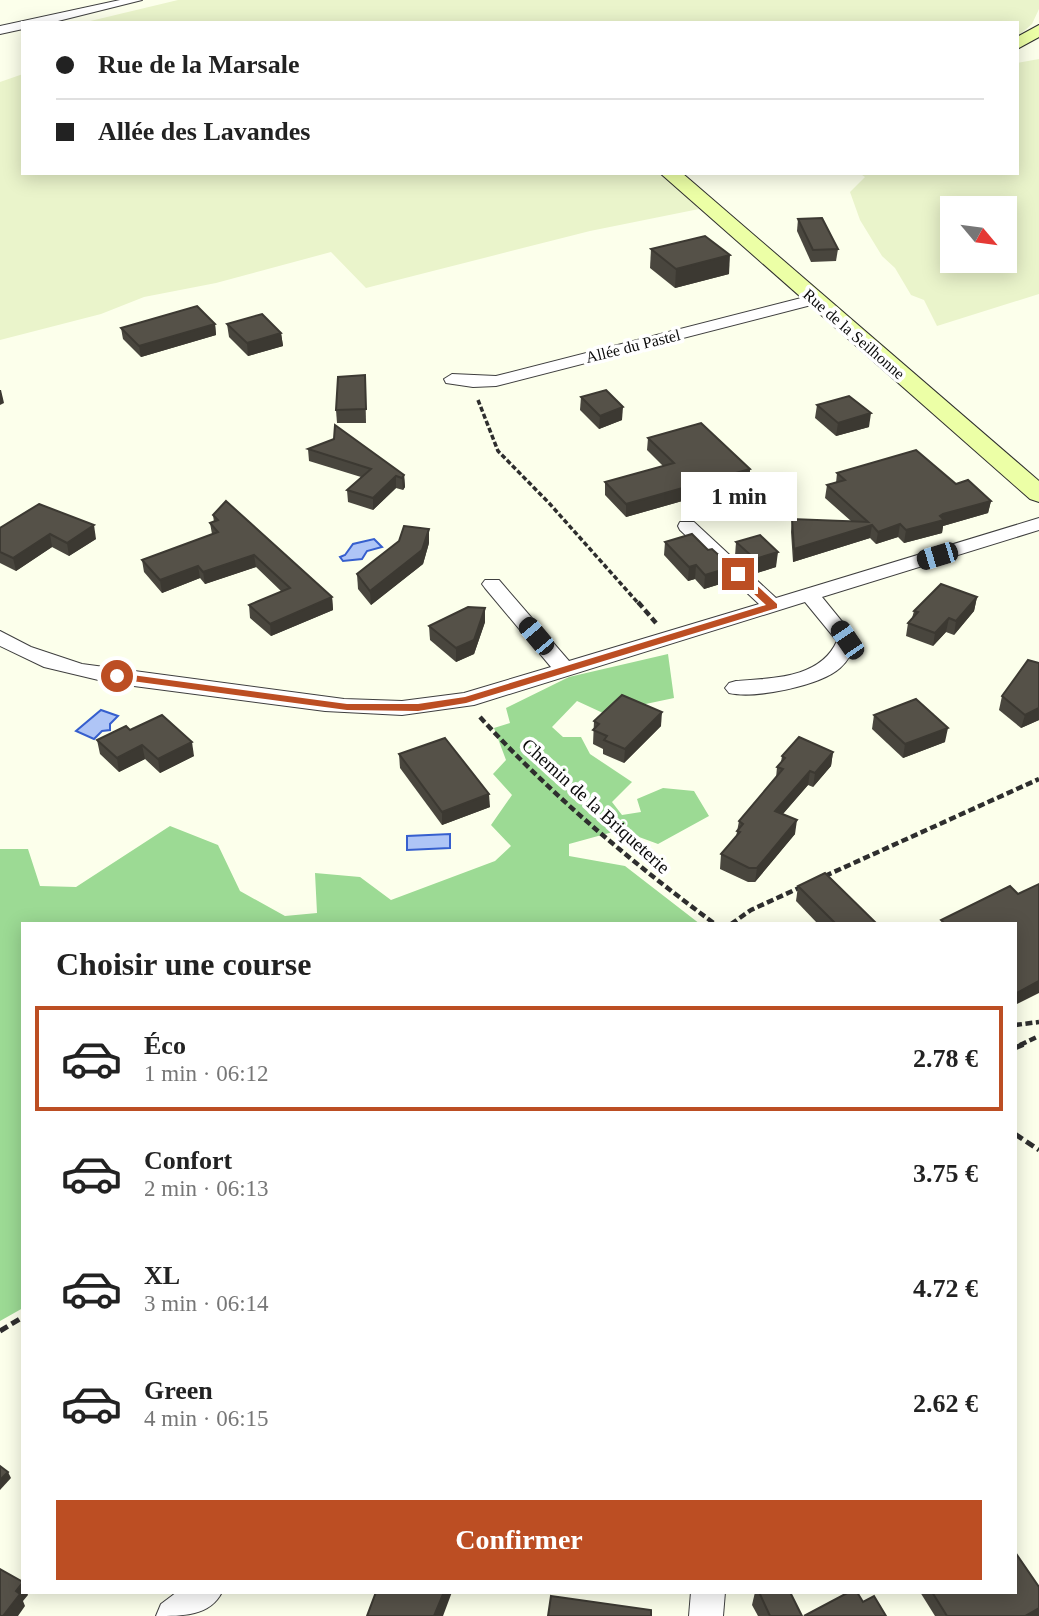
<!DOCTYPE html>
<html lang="fr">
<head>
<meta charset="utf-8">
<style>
	body { margin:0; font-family:"Times New Roman",serif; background:#f6f6f6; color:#222; height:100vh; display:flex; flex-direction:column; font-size:26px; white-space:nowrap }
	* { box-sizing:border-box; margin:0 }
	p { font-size:23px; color:#767676 }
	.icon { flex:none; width:38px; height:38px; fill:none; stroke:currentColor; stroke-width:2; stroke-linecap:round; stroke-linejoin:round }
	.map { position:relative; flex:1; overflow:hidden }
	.panel { position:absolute; left:21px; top:922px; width:996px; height:672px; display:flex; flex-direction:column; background:#fff; border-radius:0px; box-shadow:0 4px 18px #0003 }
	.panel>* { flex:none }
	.hud { position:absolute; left:21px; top:21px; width:998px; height:154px; border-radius:0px; box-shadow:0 4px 18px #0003; display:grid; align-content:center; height:154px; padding:0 35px; background:#fff }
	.needle { width:46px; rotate:119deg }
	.controls { position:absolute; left:940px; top:196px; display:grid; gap:14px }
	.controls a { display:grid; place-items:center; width:77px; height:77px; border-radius:0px; background:#fff; box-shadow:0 4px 18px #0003; font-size:35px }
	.end { position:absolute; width:32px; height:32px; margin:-16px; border:9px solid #bc4e23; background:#fff; box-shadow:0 0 0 4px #fff }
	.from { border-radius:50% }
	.bubble { position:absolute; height:49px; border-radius:0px; background:#fff; box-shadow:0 4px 18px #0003; font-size:23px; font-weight:800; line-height:49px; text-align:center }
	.car { position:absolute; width:21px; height:42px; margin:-21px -10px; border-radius:9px; box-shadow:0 0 5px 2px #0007; background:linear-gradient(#222 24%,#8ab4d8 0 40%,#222 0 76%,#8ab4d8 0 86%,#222 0) }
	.hud b { display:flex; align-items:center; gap:24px; height:66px; font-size:26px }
	.hud b+b { border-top:2px solid #e0e0e0 }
	.hud i { width:18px; height:18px; background:#222 }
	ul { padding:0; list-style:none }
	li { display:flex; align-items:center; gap:21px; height:105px; margin:0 14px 10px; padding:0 21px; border:4px solid transparent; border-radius:0px }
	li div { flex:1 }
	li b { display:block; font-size:26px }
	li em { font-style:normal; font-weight:800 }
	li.on { border-color:#bc4e23 }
	li>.icon { width:63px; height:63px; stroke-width:1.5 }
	h2 { padding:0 35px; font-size:32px; line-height:84px }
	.action { display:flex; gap:14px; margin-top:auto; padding:14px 35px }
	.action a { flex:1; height:80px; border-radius:0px; background:#bc4e23; color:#fff; font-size:28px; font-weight:800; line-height:80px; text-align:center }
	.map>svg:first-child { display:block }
	.farmland { fill:#eaf4cb; fill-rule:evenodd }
	.forest { fill:#9cda94 }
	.water { fill:#afc5f6; stroke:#365fce; stroke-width:2 }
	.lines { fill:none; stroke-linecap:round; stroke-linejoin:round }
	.street-casing { stroke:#3f3f3f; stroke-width:2 }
	.secondary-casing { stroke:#2e2e2e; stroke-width:2 }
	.path-far2 { stroke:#2e2e2e; stroke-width:3.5; stroke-dasharray:5 2.5; stroke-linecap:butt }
	.path-far1 { stroke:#2e2e2e; stroke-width:4.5; stroke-dasharray:7 3.5; stroke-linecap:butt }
	.path { stroke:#2e2e2e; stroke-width:5; stroke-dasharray:9 4.5; stroke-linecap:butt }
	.street { fill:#fff; fill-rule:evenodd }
	.secondary { fill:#ecffa6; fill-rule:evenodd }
	.wall { fill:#49463e }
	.shaded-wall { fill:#3c3932 }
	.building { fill:#555148; stroke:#3c3932; stroke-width:2 }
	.route { fill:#bc4e23 }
	.labels { text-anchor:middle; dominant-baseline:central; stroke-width:7; stroke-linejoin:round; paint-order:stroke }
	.far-street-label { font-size:16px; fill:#0c0c0c; stroke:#fff }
	.street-label { font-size:19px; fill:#0c0c0c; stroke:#fff }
</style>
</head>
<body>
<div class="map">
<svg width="1039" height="1616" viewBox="0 0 1039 1616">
	<rect width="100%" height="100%" fill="#fcffeb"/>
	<g class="farmland">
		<path d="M178,0h861v9l-7,15 -15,13v-14h-935z"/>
		<path d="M1039,59v235l-102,32 -13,-26 -13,-5 -16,-27 -13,-12 -22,-36 -10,-28 15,-15 -6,-4h158v-110zM1004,208v53h-52v-53z"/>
		<path d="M23,74v99h638l38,36 -109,22 -224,57 -35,-36 -115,31 -72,14 -43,17 -101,26v-258z"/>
	</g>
	<path class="forest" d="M668,654l6,44 -71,15 -26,-12 -25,26 11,10h18l9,17 42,28 -20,20 10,13 19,-3 -4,-13 26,-11 31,3 15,25 -51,28 -38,-14 -51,14v12l56,10 75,58h-677v384l-23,13v-472h28l12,37 36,1 94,-61 48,19 22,46 45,25 32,-3 -2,-40 45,4 31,23 104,-39 16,-15 -20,-21 21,-30 -19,-21 13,-14 -12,-32 16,-5 -4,-15 63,-31z"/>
	<g class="water">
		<path d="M374,539l8,8 -15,4 -5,8 -19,2 -3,-4 5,-2 8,-11z"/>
		<path d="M101,710l17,6 -8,8v6l-8,1 -8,8 -18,-8z"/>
		<path d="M450,834v14l-43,2v-14z"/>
	</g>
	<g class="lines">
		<defs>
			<g id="street">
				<path d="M120,0h22l-92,23h-27v6l-23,5v-8z"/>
				<path d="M813,295l6,2 2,3 -2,3 -323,83 -23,1 -27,-4 -2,-4 8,-5 44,2z"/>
				<path d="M1039,518v12l-217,67 35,43c-4,11 -8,20 -17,28 -20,18 -86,31 -111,25l-4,-5 4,-5 7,-2c36,-3 84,-2 101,-40l-32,-39 -331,103 -72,10 -77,-4 -214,-28 -67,-16 -44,-21v-15l31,16 51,17 262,35 58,2 62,-8 87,-26 -66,-79 -3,-4 3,-4h14l70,81 190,-57 -79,-74 -2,-4 2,-4h14l82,76z"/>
				<path d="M177,1592h45c-12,24 -39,24 -66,24l5,-12z"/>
				<path d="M691,1592h34l-2,24h-34z"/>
			</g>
			<g id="secondary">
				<path d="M1039,25v12l-22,12v-12z"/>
				<path d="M660,173h22l357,308v21l-9,-3z"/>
			</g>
		</defs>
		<use href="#street" class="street-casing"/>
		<use href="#secondary" class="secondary-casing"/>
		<path class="path-far2" d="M478,400l20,51 51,52 90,101"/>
		<g class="path-far1">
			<path d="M638,602l18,21"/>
			<path d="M480,717c71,78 150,144 235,207"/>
			<path d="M825,876l214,-97"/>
			<path d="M731,924l20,-14 50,-23"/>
			<path d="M1015,1025l24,-3"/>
			<path d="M1020,1045l19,-9"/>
		</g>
		<g class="path">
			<path d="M1015,1048l9,-4"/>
			<path d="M1015,1134l24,16"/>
			<path d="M0,1331l23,-14"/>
		</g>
		<use href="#street" class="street"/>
		<use href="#secondary" class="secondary"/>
	</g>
	<g class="wall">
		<path d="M798,219l40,30 -2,12 -25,1 -14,-31z"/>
		<path d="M651,249l78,25 -54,14 -25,-20z"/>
		<path d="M215,324l1,11 -75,22 -18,-18 -2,-11z"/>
		<path d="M227,324l54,9 2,13 -35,10 -19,-19z"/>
		<path d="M365,375l1,48h-29l-1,-13z"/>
		<path d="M581,397l41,23 -23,9 -19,-19z"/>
		<path d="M817,405l52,22 -33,9 -21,-18z"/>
		<path d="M648,438l102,31 -1,13 -123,35 -21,-22v-13l58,-16 -16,-16z"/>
		<path d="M308,449l96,26 1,12 -2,3 -7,-2 -23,22 -25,-8 -1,-12 14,-13 -52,-16z"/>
		<path d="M837,473l119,11 35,17 -3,12 -45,13 -1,7 -38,10 -6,-6 -22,7 -6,-6 -77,24 -2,-30 1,-13 59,2 -26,-23 2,-13 9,-2z"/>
		<path d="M213,515l119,82 1,13 -62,26 -21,-18 -1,-13 33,-13 -26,-25 -51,17 -5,-6 -38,15 -18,-21 -2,-12 70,-26 -2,-11 4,-1z"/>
		<path d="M0,528l96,11 -27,17 -17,-9 -36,24 -16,-8z"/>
		<path d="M665,542l43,8 24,17 -2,14 -26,8 -9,-10 -7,2 -24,-26z"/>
		<path d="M736,542l40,25 -22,7 -19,-18z"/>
		<path d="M429,543l-6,21 -52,41 -13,-16 -1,-15z"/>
		<path d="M977,597l-3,14 -20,24 -8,-3 -13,14 -27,-10 2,-13 4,-5 2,-7z"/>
		<path d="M485,622l-11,32 -18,8 -26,-22 -1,-14z"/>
		<path d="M1039,663v57l-18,8 -22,-18 3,-14z"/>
		<path d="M874,715l71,27 -42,16 -31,-29z"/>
		<path d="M594,721l67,5 -37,37 -21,-9v-5l-10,-5z"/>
		<path d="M130,730l64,26 -34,17 -15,-14 -26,13 -19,-18 -3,-14z"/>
		<path d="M833,752l-2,14 -18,21 -5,-2 -25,29 12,20 -40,48h-7l-28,-13 1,-15 15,-17 3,-16 37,-43 1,-11 4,-5 1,-6z"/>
		<path d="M399,754l91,53 -48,18 -42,-57z"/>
		<path d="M798,886l79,38h-59l-22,-23z"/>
		<path d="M755,1592h35l12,24h-44l-6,-11z"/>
		<path d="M920,1592h95l24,24h-104z"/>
	</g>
	<g class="shaded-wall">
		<path d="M730,255l-1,19 -54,14 1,-19z"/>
		<path d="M215,324l1,11 -75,22 -2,-11z"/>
		<path d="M281,333l2,13 -35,10 -1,-13z"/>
		<path d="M0,390h1l3,13 -4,2z"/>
		<path d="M623,407l-1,13 -23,9 1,-13z"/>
		<path d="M871,413l-2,14 -33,9 2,-13z"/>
		<path d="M750,469l-1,13 -123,35v-13z"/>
		<path d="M404,475l1,12 -2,3 -1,-12z"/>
		<path d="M396,476v12l-23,22v-12z"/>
		<path d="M991,501l-3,12 -45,13 -1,7 -38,10 2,-13 37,-16z"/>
		<path d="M900,524l-2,13 -22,7 2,-12z"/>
		<path d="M94,525l2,14 -27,17 -2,-13z"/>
		<path d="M872,525l-2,13 -77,24 1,-13z"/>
		<path d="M429,529v14l-6,21 -52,41 -1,-14z"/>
		<path d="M50,534l2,13 -36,24 -3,-13z"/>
		<path d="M778,552l-2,15 -22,7 1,-15z"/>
		<path d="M254,555l2,12 -51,17 -2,-12z"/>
		<path d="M696,565l-1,14 -7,2 1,-14z"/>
		<path d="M198,566l2,12 -38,15 -2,-13z"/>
		<path d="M732,567l-2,14 -26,8 1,-14z"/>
		<path d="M332,597l1,13 -62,26 -1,-12z"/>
		<path d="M977,597l-3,14 -20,24 2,-14z"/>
		<path d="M485,608v14l-11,32 -18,8v-14z"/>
		<path d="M949,618l-3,14 -13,14 2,-13z"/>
		<path d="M1039,708v12l-18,8 4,-13z"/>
		<path d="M662,712l-1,14 -37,37 1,-14z"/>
		<path d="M948,728l-3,14 -42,16 2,-14z"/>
		<path d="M192,742l2,14 -34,17 -2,-14z"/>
		<path d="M142,745l3,14 -26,13 -2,-14z"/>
		<path d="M833,752l-2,14 -18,21 2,-14z"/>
		<path d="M810,771l-2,14 -35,40 2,-14z"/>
		<path d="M489,794l1,13 -48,18v-13z"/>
		<path d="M797,820l-2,14 -40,48 2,-14z"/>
		<path d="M1039,981v12l-24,12v-6l2,-6z"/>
		<path d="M8,1472l3,6 -11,12v-10z"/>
		<path d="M23,1583v9h4l1,3 -5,6 2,5 -7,10h-15l13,-25z"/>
		<path d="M444,1592h8l-9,24h-9z"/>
		<path d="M1039,1608v8h-14z"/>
	</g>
	<g class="building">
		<path d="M822,218l16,31 -25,1 -15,-31z"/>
		<path d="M705,236l25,19 -54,14 -25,-20z"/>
		<path d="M197,306l18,18 -76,22 -18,-18z"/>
		<path d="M262,314l19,19 -34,10 -20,-19z"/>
		<path d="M365,375l1,34 -30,1 2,-33z"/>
		<path d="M606,390l17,17 -23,9 -19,-19z"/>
		<path d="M849,396l22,17 -33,10 -21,-18z"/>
		<path d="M701,423l49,46 -124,35 -21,-22 69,-19 -26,-25z"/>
		<path d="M335,425l69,50 -2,3 -6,-2 -23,22 -26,-8 24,-21 -63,-20 26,-10z"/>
		<path d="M916,450l40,34 12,-4 23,21 -48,13 -3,2 4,4 -38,10 -6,-6 -22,8 -6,-7 -78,24 -2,-30 76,3 -41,-37 18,-5 -8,-7z"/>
		<path d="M226,501l106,96 -62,27 -21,-19 41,-17 -36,-33 -51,17 -5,-6 -38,14 -18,-20 76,-28 -8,-9 8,-3 -5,-5z"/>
		<path d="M39,504l55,21 -27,18 -17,-9 -37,24 -13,-6v-24z"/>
		<path d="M404,526l25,3 -7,21 -52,41 -13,-17 42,-33z"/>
		<path d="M692,534l16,16 4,-1 20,18 -27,8 -9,-10 -7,2 -24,-25z"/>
		<path d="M760,535l18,17 -23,7 -19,-17z"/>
		<path d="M941,584l36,13 -21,24 -7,-3 -14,15 -27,-10 10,-11 -4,-1z"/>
		<path d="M468,607l17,1 -11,32 -18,8 -27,-22z"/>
		<path d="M1028,660l11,3v45l-14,7 -23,-19z"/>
		<path d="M622,695l40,17 -37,37 -21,-9 3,-4 -14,-6 6,-6 -5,-3z"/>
		<path d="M916,699l32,29 -43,16 -31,-29z"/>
		<path d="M162,715l30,27 -34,17 -16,-14 -25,13 -20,-18 29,-14 4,4z"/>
		<path d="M799,737l34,15 -18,21 -5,-2 -35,40 22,9 -40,48h-8l-28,-14 19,-22 -3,-1 6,-7 -4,-3 44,-52 -6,-2 8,-9 -3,-2z"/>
		<path d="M445,738l44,56 -47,18 -43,-58z"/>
		<path d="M825,873l52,51h-41l-38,-38z"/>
		<path d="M1039,884v97l-22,12 -2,-2v-67h-70l-4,-4 69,-34 8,8z"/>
		<path d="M0,1466l8,6 -8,8z"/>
		<path d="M1015,1552l24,35v21l-14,8h-78l-15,-24h83z"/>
		<path d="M0,1569l23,13 -7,9 4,3 -17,22h-3z"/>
		<path d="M376,1592h68l-10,24h-67z"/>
		<path d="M759,1592h31l12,24h-32z"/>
		<path d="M849,1592h8l6,10 11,-6 12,20h-82z"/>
		<path d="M551,1596l100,14v6h-103z"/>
	</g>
	<path class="route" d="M735,572h7l35,32v4l-311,95 -48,8 -71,-1 -230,-31 -5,-3 5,-3 230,31h71l47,-7 301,-92 -31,-29z"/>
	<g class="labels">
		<g class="far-street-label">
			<text transform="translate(854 334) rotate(41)">Rue de la Seilhonne</text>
			<text transform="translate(633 346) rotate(-14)">Allée du Pastel</text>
		</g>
		<g class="street-label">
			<text transform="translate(596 806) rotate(42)">Chemin de la Briqueterie</text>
		</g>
	</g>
</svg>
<div class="controls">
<a><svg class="needle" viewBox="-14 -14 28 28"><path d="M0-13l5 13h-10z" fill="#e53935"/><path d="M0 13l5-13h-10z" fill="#767676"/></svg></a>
</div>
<i class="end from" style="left:117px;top:676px"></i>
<i class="end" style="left:738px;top:574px"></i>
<div class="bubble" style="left:681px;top:472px;width:116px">1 min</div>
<i class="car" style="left:937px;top:556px;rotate:253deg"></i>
<i class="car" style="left:536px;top:636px;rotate:320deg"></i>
<i class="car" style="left:847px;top:640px;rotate:326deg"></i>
<div class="hud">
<b><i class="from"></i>Rue de la Marsale</b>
<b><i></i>Allée des Lavandes</b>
</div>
<section class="panel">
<h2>Choisir une course</h2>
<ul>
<li class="on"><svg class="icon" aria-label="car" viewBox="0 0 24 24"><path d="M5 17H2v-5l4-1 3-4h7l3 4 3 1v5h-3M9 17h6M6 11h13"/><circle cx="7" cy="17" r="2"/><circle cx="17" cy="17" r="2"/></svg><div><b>Éco</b><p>1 min · 06:12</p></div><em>2.78 €</em></li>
<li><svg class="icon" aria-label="car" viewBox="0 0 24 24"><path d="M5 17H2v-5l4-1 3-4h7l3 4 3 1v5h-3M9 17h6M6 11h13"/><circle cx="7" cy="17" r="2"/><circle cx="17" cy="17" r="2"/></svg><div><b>Confort</b><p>2 min · 06:13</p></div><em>3.75 €</em></li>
<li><svg class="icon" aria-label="car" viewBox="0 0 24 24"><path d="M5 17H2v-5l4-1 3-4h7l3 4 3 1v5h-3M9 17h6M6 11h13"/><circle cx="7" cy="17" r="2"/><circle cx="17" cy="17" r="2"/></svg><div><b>XL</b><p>3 min · 06:14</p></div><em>4.72 €</em></li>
<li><svg class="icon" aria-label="car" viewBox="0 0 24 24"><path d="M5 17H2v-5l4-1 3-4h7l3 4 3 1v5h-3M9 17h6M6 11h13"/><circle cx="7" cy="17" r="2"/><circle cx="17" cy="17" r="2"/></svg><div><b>Green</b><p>4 min · 06:15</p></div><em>2.62 €</em></li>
</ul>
<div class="action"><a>Confirmer</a></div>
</section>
</div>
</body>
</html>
